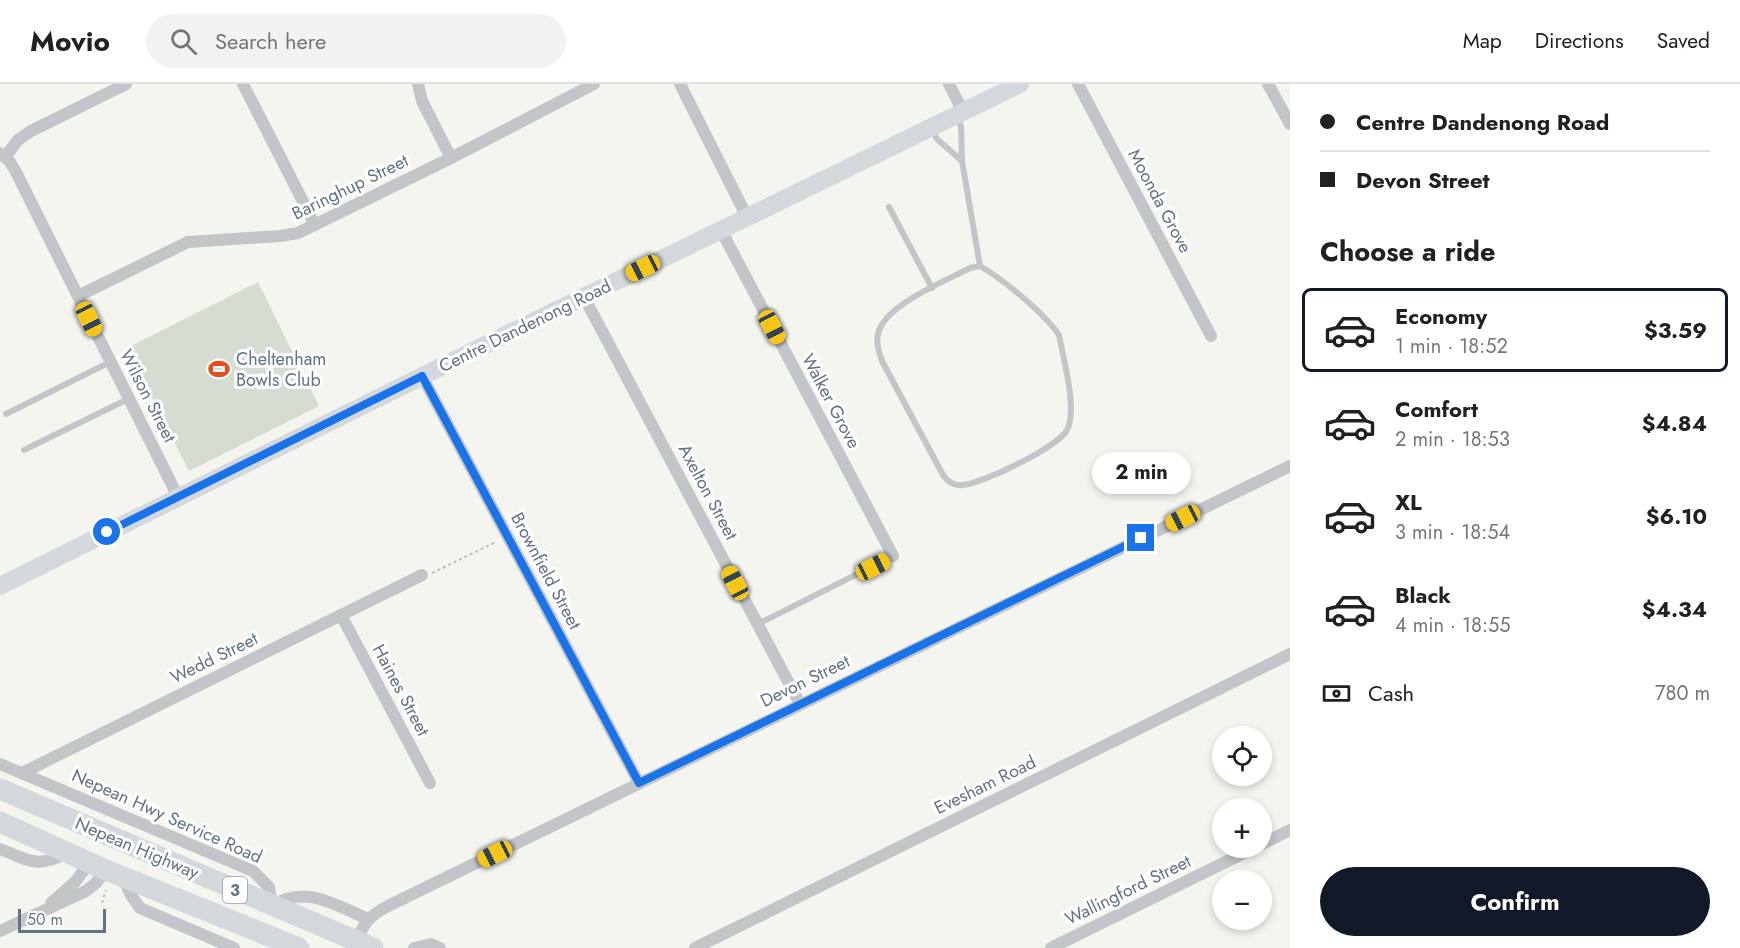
<!DOCTYPE html>
<html lang="en">
<head>
<meta charset="utf-8">
<style>
	body { margin:0; font-family:Jost,sans-serif; background:#f2f2f2; color:#202124; height:100vh; display:flex; flex-direction:column; font-size:22px; white-space:nowrap }
	* { box-sizing:border-box; margin:0 }
	p { font-size:20px; color:#757577 }
	.icon { flex:none; width:33px; height:33px; fill:none; stroke:currentColor; stroke-width:2; stroke-linecap:round; stroke-linejoin:round }
	.map { position:relative; flex:1; overflow:hidden }
	.sheet { display:flex; flex-direction:column; background:#fff; width:450px }
	.sheet>* { flex:none }
	.guide { display:grid; align-content:center; height:132px; padding:0 30px; background:#fff }
	.tools { position:absolute; left:1212px; top:642px; display:grid; gap:12px }
	.tools a { display:grid; place-items:center; width:60px; height:60px; border-radius:50%; background:#fff; box-shadow:0 3px 9px #0003; font-size:30px }
	.scale { position:absolute; left:18px; bottom:15px; width:88px; box-sizing:border-box; padding-left:6px; border:3px solid #627483; border-top:0; font-size:16px; line-height:21px; white-space:nowrap; color:#627483; -webkit-text-stroke:4px #fff; paint-order:stroke }
	.end { position:absolute; width:27px; height:27px; margin:-14px; border:8px solid #1a73e8; background:#fff; box-shadow:0 0 0 3px #fff }
	.from { border-radius:50% }
	.bubble { position:absolute; height:42px; border-radius:21px; background:#fff; box-shadow:0 3px 9px #0003; font-size:20px; font-weight:700; line-height:42px; text-align:center }
	.car { position:absolute; width:18px; height:36px; margin:-18px -9px; border-radius:8px; box-shadow:0 0 4px 2px #0007; background:linear-gradient(#f5c518 24%,#345 0 40%,#f5c518 0 76%,#345 0 86%,#f5c518 0) }
	.guide b { display:flex; align-items:center; gap:21px; height:57px; font-size:22px }
	.guide b+b { border-top:2px solid #e0e0e0 }
	.guide i { width:15px; height:15px; background:#202124 }
	ul { padding:0; list-style:none }
	li { display:flex; align-items:center; gap:18px; height:84px; margin:0 12px 9px; padding:0 18px; border:3px solid transparent; border-radius:9px }
	li div { flex:1 }
	li b { display:block; font-size:22px }
	li em { font-style:normal; font-weight:700 }
	li.selected { border-color:#111827 }
	li>.icon { width:54px; height:54px; stroke-width:1.5 }
	h2 { padding:0 30px; font-size:27px; line-height:72px }
	.pay { display:flex; align-items:center; gap:15px; height:66px; padding:0 30px; font-size:22px }
	.pay p { margin-inline-start:auto }
	.cta { display:flex; gap:12px; margin-top:auto; padding:12px 30px }
	.cta a { flex:1; height:69px; border-radius:36px; background:#111827; color:#fff; font-size:24px; font-weight:700; line-height:69px; text-align:center }
	header { display:flex; align-items:center; gap:36px; box-sizing:border-box; height:84px; padding:0 30px; background:#fff; border-bottom:2px solid #e0e0e0 }
	header strong { font-size:28px }
	nav { display:flex; gap:33px; margin-inline-start:auto; font-size:21px }
	.search { width:420px; height:54px; background:#f2f2f2; display:flex; align-items:center; gap:15px; box-sizing:border-box; padding:0 21px; border-radius:33px; color:#757577; font-size:22px }
	main { display:flex; flex:1; min-height:0 }
	.map>svg:first-child { display:block }
	.green { fill:#d5dcd1 }
	.lines { fill:none; stroke-linecap:round; stroke-linejoin:round }
	.path { stroke:#bbbec0; stroke-width:2; stroke-dasharray:3 3; stroke-linecap:butt }
	.service { stroke:#c2c6c9; stroke-width:6 }
	.minor { stroke:#c2c6c9; stroke-width:12 }
	.secondary { stroke:#d3d8dc; stroke-width:18 }
	.trunk { stroke:#d3d8dc; stroke-width:21 }
	.route { stroke:#1a73e8; stroke-width:8 }
	.labels { text-anchor:middle; dominant-baseline:central; stroke-width:6; stroke-linejoin:round; paint-order:stroke }
	.shield { fill:#fff; stroke:#919ea8; stroke-width:1.5 }
	.shield-label { font-size:16px; font-weight:bold; fill:#627483 }
	.street-label { font-size:18px; fill:#627483; stroke:#fff }
	.poi-label { font-size:18px; fill:#627483; stroke:#fff; text-anchor:start }
</style>
</head>
<body>
<header>
<strong>Movio</strong>
<div class="search"><svg class="icon" aria-label="search" viewBox="0 0 24 24"><circle cx="10" cy="10" r="6"/><path d="M15 15l6 6"/></svg>Search here</div>
<nav><a>Map</a><a>Directions</a><a>Saved</a></nav>
</header>
<main>
<div class="map">
<svg width="1290" height="864" viewBox="0 0 1290 864">
	<rect width="100%" height="100%" fill="#f5f5f0"/>
	<path class="green" d="M258,198l61,124 -130,65 -62,-123z"/>
	<g class="lines">
		<g class="path">
			<path d="M432,489l64,-31"/>
			<path d="M102,819l4,-13"/>
		</g>
		<g class="service">
			<path d="M957,33l4,9 1,35 18,105"/>
			<path d="M932,45l5,10 25,22"/>
			<path d="M889,123l43,81"/>
			<path d="M980,182c23,13 65,48 79,69 4,23 19,75 8,95 -9,17 -85,54 -105,55 -8,1 -14,-3 -19,-10l-61,-114c-3,-9 -6,-18 -4,-27 6,-29 68,-53 92,-66z"/>
			<path d="M6,330l104,-52"/>
			<path d="M24,366l104,-51"/>
			<path d="M758,540l135,-68"/>
		</g>
		<g class="minor">
			<path d="M243,0l72,141"/>
			<path d="M418,0l4,17 29,57"/>
			<path d="M680,0l67,133"/>
			<path d="M949,0l14,28"/>
			<path d="M1078,0l133,252"/>
			<path d="M1268,0l22,40"/>
			<path d="M0,69l10,9 6,10 162,325"/>
			<path d="M5,73l13,-17 13,-9 95,-47"/>
			<path d="M721,146l172,326"/>
			<path d="M78,212l110,-54 92,-6 18,-3 153,-75 143,-74"/>
			<path d="M584,213l216,407"/>
			<path d="M422,292l217,407"/>
			<path d="M341,531l89,168"/>
			<path d="M0,680l253,107 16,16 3,19c34,-22 63,-1 96,13"/>
			<path d="M22,689l400,-198"/>
			<path d="M1262,760l28,-14"/>
			<path d="M0,765c30,12 38,20 68,3"/>
			<path d="M123,794l8,17 9,13 94,40"/>
			<path d="M51,819l24,-21 15,-20"/>
			<path d="M0,847l86,-40 10,-8 10,-13"/>
			<path d="M355,862c8,-22 12,-29 33,-40l902,-440"/>
			<path d="M414,864l17,-4 9,4"/>
			<path d="M695,864l595,-294"/>
			<path d="M1051,864l203,-100"/>
		</g>
		<path class="secondary" d="M0,502l467,-232 553,-270"/>
		<g class="trunk">
			<path d="M0,705l373,159"/>
			<path d="M0,738l106,48 193,78"/>
		</g>
	</g>
	<g class="lines">
		<path class="route" d="M107,448l315,-156 217,407 502,-245"/>
	</g>
	<defs>
		<symbol id="stadium-bare" viewBox="-9 -9 18 18"><path d="M0-5a6.5 5 0 1 0 0 10a6.5 5 0 1 0 0-10ZM-3.5-1.8h7v3.6h-7Z" fill="#ea4c1b" stroke="#fff" stroke-width="2.5" paint-order="stroke"/></symbol>
	</defs>
	<g fill-rule="evenodd">
		<use href="#stadium-bare" x="204" y="270" width="30" height="30"/>
	</g>
	<g class="labels">
		<rect class="shield" x="223" y="793" width="24" height="26" rx="4.5"/>
		<g class="shield-label">
			<text x="235" y="806">3</text>
		</g>
		<g class="street-label">
			<text transform="translate(350 103) rotate(-26)">Baringhup Street</text>
			<text transform="translate(1160 117) rotate(62)">Moonda Grove</text>
			<text transform="translate(525 242) rotate(-26)">Centre Dandenong Road</text>
			<text transform="translate(148 312) rotate(63)">Wilson Street</text>
			<text transform="translate(831 317) rotate(62)">Walker Grove</text>
			<text transform="translate(708 408) rotate(62)">Axelton Street</text>
			<text transform="translate(546 487) rotate(62)">Brownfield Street</text>
			<text transform="translate(214 574) rotate(-26)">Wedd Street</text>
			<text transform="translate(805 597) rotate(-26)">Devon Street</text>
			<text transform="translate(401 606) rotate(62)">Haines Street</text>
			<text transform="translate(985 701) rotate(-26)">Evesham Road</text>
			<text transform="translate(167 732) rotate(24)">Nepean Hwy Service Road</text>
			<text transform="translate(137 764) rotate(23)">Nepean Highway</text>
			<text transform="translate(1128 806) rotate(-26)">Wallingford Street</text>
		</g>
		<g class="poi-label">
			<text x="236" y="275">Cheltenham<tspan x="236" dy="21">Bowls Club</tspan></text>
		</g>
	</g>
</svg>
<div class="tools">
<a><svg class="icon" aria-label="locate" viewBox="0 0 24 24"><circle cx="12" cy="12" r="6"/><path d="M12 2v4M12 18v4M2 12h4M18 12h4"/></svg></a>
<a>+</a>
<a>−</a>
</div>
<div class="scale">50 m</div>
<i class="end from" style="left:107px;top:448px"></i>
<i class="end" style="left:1141px;top:454px"></i>
<div class="bubble" style="left:1092px;top:368px;width:99px">2 min</div>
<i class="car" style="left:643px;top:184px;rotate:244deg"></i>
<i class="car" style="left:89px;top:235px;rotate:154deg"></i>
<i class="car" style="left:772px;top:243px;rotate:152deg"></i>
<i class="car" style="left:1183px;top:434px;rotate:244deg"></i>
<i class="car" style="left:873px;top:483px;rotate:63deg"></i>
<i class="car" style="left:735px;top:499px;rotate:332deg"></i>
<i class="car" style="left:495px;top:770px;rotate:244deg"></i>
</div>
<section class="sheet">
<div class="guide">
<b><i class="from"></i>Centre Dandenong Road</b>
<b><i></i>Devon Street</b>
</div>
<h2>Choose a ride</h2>
<ul>
<li class="selected"><svg class="icon" aria-label="car" viewBox="0 0 24 24"><path d="M5 17H2v-5l4-1 3-4h7l3 4 3 1v5h-3M9 17h6M6 11h13"/><circle cx="7" cy="17" r="2"/><circle cx="17" cy="17" r="2"/></svg><div><b>Economy</b><p>1 min · 18:52</p></div><em>$3.59</em></li>
<li><svg class="icon" aria-label="car" viewBox="0 0 24 24"><path d="M5 17H2v-5l4-1 3-4h7l3 4 3 1v5h-3M9 17h6M6 11h13"/><circle cx="7" cy="17" r="2"/><circle cx="17" cy="17" r="2"/></svg><div><b>Comfort</b><p>2 min · 18:53</p></div><em>$4.84</em></li>
<li><svg class="icon" aria-label="car" viewBox="0 0 24 24"><path d="M5 17H2v-5l4-1 3-4h7l3 4 3 1v5h-3M9 17h6M6 11h13"/><circle cx="7" cy="17" r="2"/><circle cx="17" cy="17" r="2"/></svg><div><b>XL</b><p>3 min · 18:54</p></div><em>$6.10</em></li>
<li><svg class="icon" aria-label="car" viewBox="0 0 24 24"><path d="M5 17H2v-5l4-1 3-4h7l3 4 3 1v5h-3M9 17h6M6 11h13"/><circle cx="7" cy="17" r="2"/><circle cx="17" cy="17" r="2"/></svg><div><b>Black</b><p>4 min · 18:55</p></div><em>$4.34</em></li>
</ul>
<div class="pay"><svg class="icon" aria-label="cash" viewBox="0 0 24 24"><path d="M3 7h18v10H3z"/><circle cx="12" cy="12" r="2"/></svg>Cash<p>780 m</p></div>
<div class="cta"><a>Confirm</a></div>
</section>
</main>
</body>
</html>
